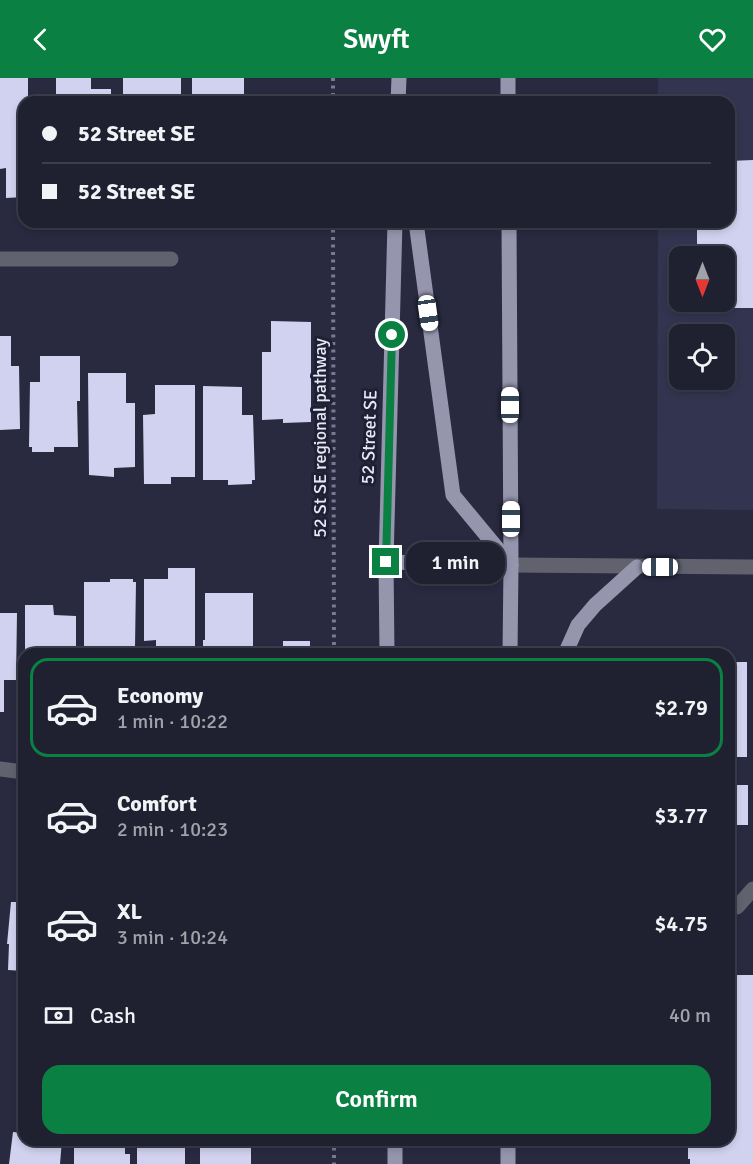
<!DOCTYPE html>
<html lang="en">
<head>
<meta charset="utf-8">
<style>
	body { margin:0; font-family:Signika,sans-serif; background:#2c2d3c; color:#f1f3f6; height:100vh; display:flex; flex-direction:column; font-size:22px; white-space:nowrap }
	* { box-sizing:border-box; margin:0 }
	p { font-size:20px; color:#a1a3ab }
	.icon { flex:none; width:33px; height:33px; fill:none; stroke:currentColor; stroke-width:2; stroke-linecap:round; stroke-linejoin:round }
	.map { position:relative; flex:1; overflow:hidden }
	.side { position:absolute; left:18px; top:570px; width:717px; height:498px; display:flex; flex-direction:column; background:#1f2030; border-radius:18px; box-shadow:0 3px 9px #0003,0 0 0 2px #3c3e4c }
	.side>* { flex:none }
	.banner { position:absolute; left:18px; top:18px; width:717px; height:132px; border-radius:18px; box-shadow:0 3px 9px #0003,0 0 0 2px #3c3e4c; display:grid; align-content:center; height:132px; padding:0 24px; background:#1f2030 }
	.needle { width:39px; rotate:180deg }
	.tools { position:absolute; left:669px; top:168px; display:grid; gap:12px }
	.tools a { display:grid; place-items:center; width:66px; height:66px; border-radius:12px; background:#1f2030; box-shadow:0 3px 9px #0003,0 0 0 2px #3c3e4c; font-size:30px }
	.end { position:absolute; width:27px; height:27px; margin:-14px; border:8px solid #0b8043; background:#fff; box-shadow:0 0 0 3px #fff }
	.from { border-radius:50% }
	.bubble { position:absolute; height:42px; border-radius:18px; background:#1f2030; box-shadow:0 3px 9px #0003,0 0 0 2px #3c3e4c; font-size:20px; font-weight:600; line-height:42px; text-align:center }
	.car { position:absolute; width:18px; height:36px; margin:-18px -9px; border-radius:8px; box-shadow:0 0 4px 2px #0007; background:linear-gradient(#fff 24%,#345 0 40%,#fff 0 76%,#345 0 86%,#fff 0) }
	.banner b { display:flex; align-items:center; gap:21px; height:57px; font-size:22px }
	.banner b+b { border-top:2px solid #3c3e4c }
	.banner i { width:15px; height:15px; background:#f1f3f6 }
	ul { padding:10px 0 0; list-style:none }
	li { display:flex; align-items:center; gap:18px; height:99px; margin:0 12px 9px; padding:0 12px; border:3px solid transparent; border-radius:18px }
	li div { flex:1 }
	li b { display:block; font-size:22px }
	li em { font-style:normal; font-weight:600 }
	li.selected { border-color:#0b8043 }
	li>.icon { width:54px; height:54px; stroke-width:1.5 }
	.pay { display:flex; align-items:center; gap:15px; height:66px; padding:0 24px; font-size:22px }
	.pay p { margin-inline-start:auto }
	.action { display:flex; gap:12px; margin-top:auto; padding:12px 24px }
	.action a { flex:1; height:69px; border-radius:18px; background:#0b8043; color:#fff; font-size:24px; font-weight:600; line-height:69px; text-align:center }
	header { display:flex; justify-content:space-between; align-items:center; height:78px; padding:0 24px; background:#0b8043; color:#fff; font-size:27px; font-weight:600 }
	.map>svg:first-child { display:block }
	.built { fill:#33344f; fill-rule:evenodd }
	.building { fill:#d0d2ef }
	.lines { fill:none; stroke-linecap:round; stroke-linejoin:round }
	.path { stroke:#797a8d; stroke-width:4; stroke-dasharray:3 4.5; stroke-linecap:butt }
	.minor { stroke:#61626d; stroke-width:15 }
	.major { stroke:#9596ae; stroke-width:15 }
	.route { stroke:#0b8043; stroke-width:8 }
	.labels { text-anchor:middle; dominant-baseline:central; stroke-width:6; stroke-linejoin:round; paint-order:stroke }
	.street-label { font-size:18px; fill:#e8e9f8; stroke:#202035 }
</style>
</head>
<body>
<header><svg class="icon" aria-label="back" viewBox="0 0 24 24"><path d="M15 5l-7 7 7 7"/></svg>Swyft<svg class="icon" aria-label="heart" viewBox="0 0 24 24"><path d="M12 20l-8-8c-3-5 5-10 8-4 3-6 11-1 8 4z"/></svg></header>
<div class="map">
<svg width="753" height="1086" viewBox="0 0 753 1086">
	<rect width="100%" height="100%" fill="#292a40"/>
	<path class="built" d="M658,0h95v432l-96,-1 1,-287h71v-120h-71zM680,178h44v46h-44zM680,256h44v46h-44z"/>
	<g class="building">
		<path d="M0,0h28v21h17v3h-21v95l-18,1v-30l-6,1z"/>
		<path d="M56,0h35v11h20v13h-55z"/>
		<rect x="123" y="0" width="58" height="24"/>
		<rect x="192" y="0" width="52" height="24"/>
		<rect x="281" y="19" width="24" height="5"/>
		<path d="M753,82v148h-56v-6h27v-46h-27v-34h32v-61z"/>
		<path d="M271,243l40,1v100l-28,1v-4l-21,1v-68h9z"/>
		<path d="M0,258h11v30h8l1,63 -20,1z"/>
		<path d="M40,278h40v45h-3l1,46h-24v5h-22v-5h-3l1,-65h10z"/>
		<path d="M88,295h38v30h9v64l-21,1v9l-25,-2z"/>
		<path d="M155,307h40v92h-24v7h-27l-1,-69 12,-1z"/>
		<path d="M203,308l39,1v28h11l2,65h-3v4l-24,1v-5h-25z"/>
		<path d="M168,490h27v86h-39v-14l-12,1v-62h24z"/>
		<path d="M110,501h23v3h3l-1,65 -12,1v6h-39v-72h26z"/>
		<path d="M205,515h48v61h-50v-14h2z"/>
		<path d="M25,527h28l1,10 22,1v38h-51z"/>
		<path d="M0,535h17l-1,67h-12v32h-4z"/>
		<path d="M283,563h27v13h-48v-6h21z"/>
		<rect x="729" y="584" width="18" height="95"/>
		<rect x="729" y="707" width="19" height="40"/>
		<path d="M11,824h13v69l-16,-1 1,-26h-2z"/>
		<path d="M729,897h24v189h-63v-5h-2v-14h5v-5h36z"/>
		<path d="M13,1054l11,1v7h38l-2,24h-51z"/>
		<path d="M74,1062h51v14h5v10h-56z"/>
		<rect x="137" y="1062" width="48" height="24"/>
		<rect x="200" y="1062" width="51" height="24"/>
	</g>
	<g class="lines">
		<g class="path">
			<path d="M333,0v24"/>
			<path d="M333,144l1,432"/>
			<path d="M334,1062v24"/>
		</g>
		<g class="minor">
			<path d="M0,181h171"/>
			<path d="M511,487l242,2"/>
			<path d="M0,691l24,3"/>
			<path d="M737,829l16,-18"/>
		</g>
		<g class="major">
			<path d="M508,0v24"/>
			<path d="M398,24l1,-24"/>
			<path d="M416,144l37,273 58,70"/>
			<path d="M509,144l2,343 -1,89"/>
			<path d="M386,484l125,3"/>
			<path d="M387,576l-1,-92 9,-340"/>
			<path d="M565,576l13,-29 17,-20 42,-38"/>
			<path d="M395,1062v24"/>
			<path d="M508,1086v-24"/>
		</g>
	</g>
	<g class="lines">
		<path class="route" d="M386,484l6,-227"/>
	</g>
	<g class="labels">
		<g class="street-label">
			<text transform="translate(369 359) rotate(-88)">52 Street SE</text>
			<text transform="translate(320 360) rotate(-90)">52 St SE regional pathway</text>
		</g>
	</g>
</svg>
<div class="tools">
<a><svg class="needle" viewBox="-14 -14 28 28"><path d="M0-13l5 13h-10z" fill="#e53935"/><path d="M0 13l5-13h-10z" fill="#a1a3ab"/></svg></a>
<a><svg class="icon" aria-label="locate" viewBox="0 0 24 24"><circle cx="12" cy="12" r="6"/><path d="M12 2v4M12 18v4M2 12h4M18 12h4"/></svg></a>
</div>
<i class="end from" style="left:392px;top:257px"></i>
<i class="end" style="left:386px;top:484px"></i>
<div class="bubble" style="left:406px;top:464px;width:99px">1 min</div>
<i class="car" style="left:428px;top:235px;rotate:172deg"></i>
<i class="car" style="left:510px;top:327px;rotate:0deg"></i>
<i class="car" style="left:511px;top:441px;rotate:0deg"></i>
<i class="car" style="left:660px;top:489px;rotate:270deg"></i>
<div class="banner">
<b><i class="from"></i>52 Street SE</b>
<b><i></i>52 Street SE</b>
</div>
<section class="side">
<ul>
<li class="selected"><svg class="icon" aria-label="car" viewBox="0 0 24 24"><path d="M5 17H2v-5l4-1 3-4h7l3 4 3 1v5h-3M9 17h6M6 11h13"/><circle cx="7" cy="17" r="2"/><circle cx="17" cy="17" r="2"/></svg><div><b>Economy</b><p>1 min · 10:22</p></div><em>$2.79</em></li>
<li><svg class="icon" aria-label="car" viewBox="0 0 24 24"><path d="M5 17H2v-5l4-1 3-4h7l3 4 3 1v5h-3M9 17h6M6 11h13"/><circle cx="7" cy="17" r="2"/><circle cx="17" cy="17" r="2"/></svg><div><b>Comfort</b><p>2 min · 10:23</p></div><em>$3.77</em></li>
<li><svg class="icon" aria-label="car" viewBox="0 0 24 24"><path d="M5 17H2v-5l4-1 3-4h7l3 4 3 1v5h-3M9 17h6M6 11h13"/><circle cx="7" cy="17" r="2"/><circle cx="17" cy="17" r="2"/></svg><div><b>XL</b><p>3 min · 10:24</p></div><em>$4.75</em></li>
</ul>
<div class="pay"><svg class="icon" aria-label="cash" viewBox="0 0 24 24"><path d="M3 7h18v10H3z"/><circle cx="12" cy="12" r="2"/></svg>Cash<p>40 m</p></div>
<div class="action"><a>Confirm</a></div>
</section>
</div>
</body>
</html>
